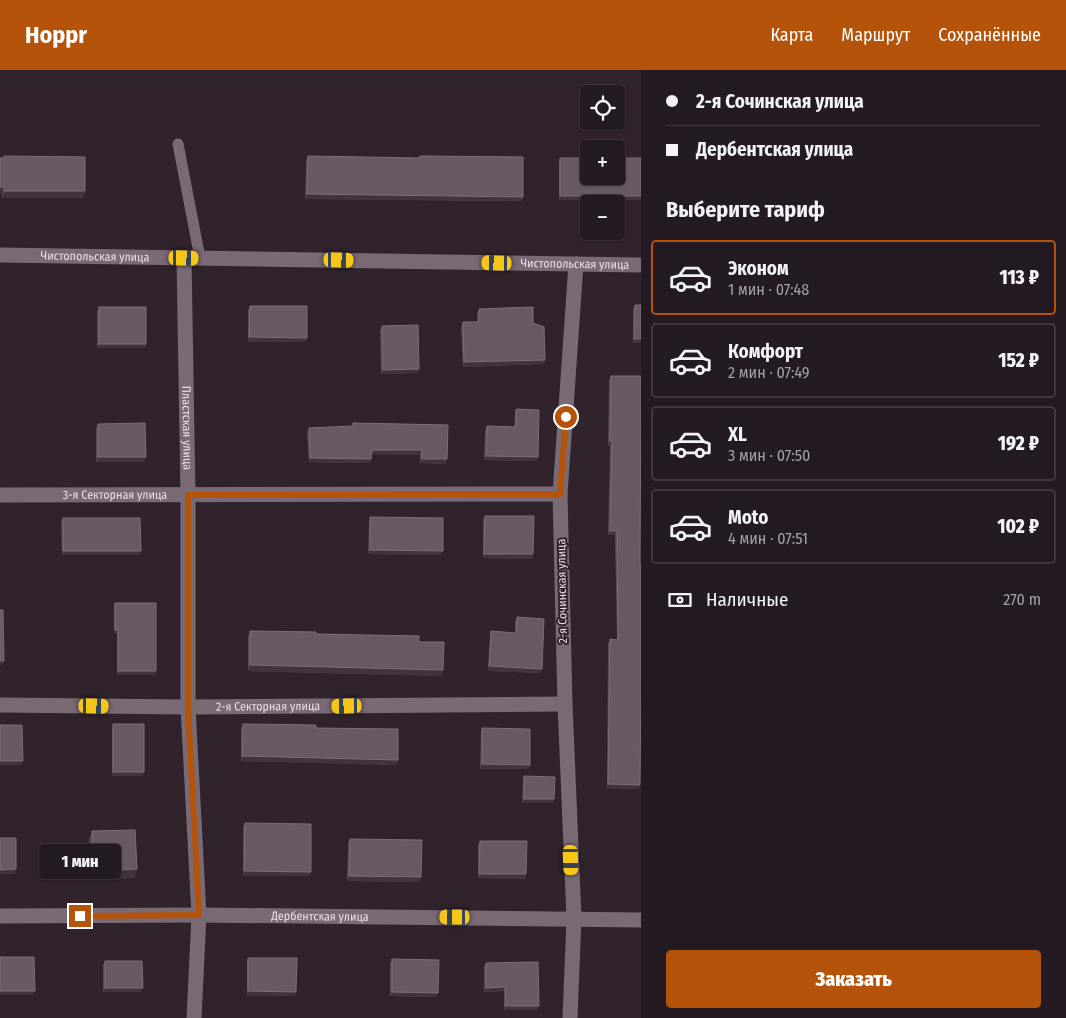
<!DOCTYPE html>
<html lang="ru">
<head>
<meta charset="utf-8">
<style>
	body { margin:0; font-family:"Fira Sans Condensed",sans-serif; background:#30272e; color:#f1f3f6; height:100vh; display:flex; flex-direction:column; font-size:19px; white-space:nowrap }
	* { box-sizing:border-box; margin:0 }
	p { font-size:16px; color:#a3a1a5 }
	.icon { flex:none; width:28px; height:28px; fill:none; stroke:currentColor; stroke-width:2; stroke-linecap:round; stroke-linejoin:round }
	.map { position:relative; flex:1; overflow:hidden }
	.details { display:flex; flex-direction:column; background:#241a21; width:425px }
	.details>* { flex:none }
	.guide { display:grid; align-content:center; height:110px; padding:0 25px; background:#241a21 }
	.buttons { position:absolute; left:580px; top:15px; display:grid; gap:10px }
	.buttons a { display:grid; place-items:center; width:45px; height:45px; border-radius:5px; background:#241a21; box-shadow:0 1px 4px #0004,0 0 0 1px #41383f; font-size:25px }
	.end { position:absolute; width:22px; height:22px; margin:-11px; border:6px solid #b45309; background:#fff; box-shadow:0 0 0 2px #fff }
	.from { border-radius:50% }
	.bubble { position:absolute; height:35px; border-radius:5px; background:#241a21; box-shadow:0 1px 4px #0004,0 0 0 1px #41383f; font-size:16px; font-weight:800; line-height:35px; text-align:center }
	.car { position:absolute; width:15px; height:30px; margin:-15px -8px; border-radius:6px; box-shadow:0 0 4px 1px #0007; background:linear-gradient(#f5c518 24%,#345 0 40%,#f5c518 0 76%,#345 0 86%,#f5c518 0) }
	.guide b { display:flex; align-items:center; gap:18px; height:48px; font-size:19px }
	.guide b+b { border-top:1px solid #41383f }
	.guide i { width:12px; height:12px; background:#f1f3f6 }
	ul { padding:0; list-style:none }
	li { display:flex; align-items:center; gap:15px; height:75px; margin:0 10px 8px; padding:0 15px; border:2px solid #41383f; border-radius:5px }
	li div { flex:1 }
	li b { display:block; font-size:19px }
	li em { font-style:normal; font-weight:800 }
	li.current { border-color:#b45309 }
	li>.icon { width:45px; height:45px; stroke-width:1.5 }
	h2 { padding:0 25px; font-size:22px; line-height:60px }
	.pay { display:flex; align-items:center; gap:12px; height:55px; padding:0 25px; font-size:19px }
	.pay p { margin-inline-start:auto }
	.cta { display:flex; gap:10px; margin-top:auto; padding:10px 25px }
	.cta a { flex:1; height:58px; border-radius:5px; background:#b45309; color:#fff; font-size:20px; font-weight:800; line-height:58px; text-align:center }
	header { display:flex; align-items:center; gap:30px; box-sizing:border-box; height:70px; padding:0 25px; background:#b45309; color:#fff }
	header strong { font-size:24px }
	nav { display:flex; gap:28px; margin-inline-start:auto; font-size:18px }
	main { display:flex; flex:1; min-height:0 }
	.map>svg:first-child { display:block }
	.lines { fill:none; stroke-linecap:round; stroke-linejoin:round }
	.lane { stroke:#7a6a76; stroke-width:11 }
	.street { stroke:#7a6a76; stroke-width:15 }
	.wall { fill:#584a54 }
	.shaded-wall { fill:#41343d }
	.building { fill:#675a63; stroke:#7b6e78 }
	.route { stroke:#b45309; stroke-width:6 }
	.labels { text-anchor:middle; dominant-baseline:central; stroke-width:4; stroke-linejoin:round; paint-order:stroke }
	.street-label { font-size:12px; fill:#e6dde4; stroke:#30232c }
</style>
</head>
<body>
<header>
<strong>Hoppr</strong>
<nav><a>Карта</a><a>Маршрут</a><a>Сохранённые</a></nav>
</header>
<main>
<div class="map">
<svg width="641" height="948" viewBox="0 0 641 948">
	<rect width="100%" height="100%" fill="#30232c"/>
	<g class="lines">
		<path class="lane" d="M178,74l22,114"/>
		<g class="street">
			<path id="s1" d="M0,185l641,10"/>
			<path id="s2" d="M184,188l4,237v212l11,208 -5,103"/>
			<path id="s3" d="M0,425l560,-1"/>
			<path id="s4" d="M0,635l188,2 377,-3"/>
			<path id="s5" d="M0,846l199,-1 442,5"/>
			<path d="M570,948l4,-100 -9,-214 -5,-210 16,-230"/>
		</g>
	</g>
	<g class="wall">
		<path d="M4,86l81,35 -2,7h-81v-4h-2v-36h4z"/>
		<path d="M308,86l111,2 1,-2 103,41 -2,4 -216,-2 1,-39z"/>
		<path d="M560,88h81v42h-82v-37z"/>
		<path d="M635,235l6,38h-8v-34z"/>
		<path d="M250,236l57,32 -2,4h-57v-32z"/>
		<path d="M99,237l47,37 -1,4h-48v-37z"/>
		<path d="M479,239l54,14 11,41 -81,3 -2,-41 2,-4h14v-8z"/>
		<path d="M382,256l37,43 -2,4 -36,1 -1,-44z"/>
		<path d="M611,306l29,188v221l-2,4h-31l1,-145 2,-5 7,1 -2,-105h-7l2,-89h-2l1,-66z"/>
		<path d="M516,339l22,48 -1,4 -53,-1 1,-30 2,-4 27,1 1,-14z"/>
		<path d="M353,353l95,2 -2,39 -26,-1v-8l-48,-1 -1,5 -1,4 -61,-1 -2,-30 2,-4 42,-2z"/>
		<path d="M98,354l48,33 -2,5h-48v-34z"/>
		<path d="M485,446l48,38 -1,5 -49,-1v-38z"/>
		<path d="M370,447l71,38 -73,-1 1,-33z"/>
		<path d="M63,448l76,37h-77l-1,-33z"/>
		<path d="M115,533l41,68 -2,4h-37v-41h-3v-27z"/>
		<path d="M517,547l25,52 -2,4 -52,-2 2,-35 1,-5 24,2v-11z"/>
		<path d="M250,561l66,3 103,8 24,28 -2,6 -193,-5v-34z"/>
		<path d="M113,654l30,52h-31v-48z"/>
		<path d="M243,654l73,4 82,32 -1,5 -156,-4v-33z"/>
		<path d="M482,658l48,37 -2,4h-48l1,-37z"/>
		<path d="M524,706l30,23 -1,4h-31l1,-23z"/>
		<path d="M245,753l66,49 -2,4h-66v-49z"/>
		<path d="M92,761l45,38 -3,9 -43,1 -2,-39z"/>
		<path d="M350,769l71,38 -2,5 -72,-1 1,-38z"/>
		<path d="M480,771l46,33 -1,5 -47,-1v-33z"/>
		<path d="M248,888l47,38h-48v-34z"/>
		<path d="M392,889l44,38 -46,-1v-33z"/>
		<path d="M105,891l36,31h-38v-27z"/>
		<path d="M486,893l51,47h-33v-19l-20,1v-25z"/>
	</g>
	<g class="shaded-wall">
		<path d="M0,117h4l-2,7h-2z"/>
		<path d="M4,121h81l-2,7h-81z"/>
		<path d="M307,124l216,3 -2,4 -216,-2z"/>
		<path d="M560,126h81v4h-82z"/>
		<path d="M249,267l58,1 -2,4h-57z"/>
		<path d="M634,269h7v4h-8z"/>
		<path d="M99,274h47l-1,4h-48z"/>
		<path d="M545,290l-1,4 -81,3 1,-5z"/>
		<path d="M419,299l-2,4 -36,1 2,-4z"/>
		<path d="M610,371h2l-2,5h-2z"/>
		<path d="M372,380h50l-2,5 -50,-1z"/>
		<path d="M486,386l52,1 -1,4 -53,-1z"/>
		<path d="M98,387h48l-2,5h-48z"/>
		<path d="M310,388l61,1 -1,4 -61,-1z"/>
		<path d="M422,389h25l-1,5 -26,-1z"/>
		<path d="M610,461h7l-2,4h-7z"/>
		<path d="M370,480l73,1 -2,4 -73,-1z"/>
		<path d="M63,481h78l-2,4h-77z"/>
		<path d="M484,484h49l-1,5 -49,-1z"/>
		<path d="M115,560h3l-1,4h-3z"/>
		<path d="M0,591h4l-2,4h-2z"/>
		<path d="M250,595l193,5 -2,6 -193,-5z"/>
		<path d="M489,596l53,3 -2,4 -52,-2z"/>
		<path d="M118,601h38l-2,4h-37z"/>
		<path d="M242,686l156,4 -1,5 -156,-4z"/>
		<path d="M0,691h23l-2,4h-21z"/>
		<path d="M482,694l48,1 -2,4h-48z"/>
		<path d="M113,702h31l-1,4h-31z"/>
		<path d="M608,714l32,1 -2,4h-31z"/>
		<path d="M524,729h30l-1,4h-31z"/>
		<path d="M16,799l-1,5h-15v-4z"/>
		<path d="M137,799l-3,9 -43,1 3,-8z"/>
		<path d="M244,801l67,1 -2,4h-66z"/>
		<path d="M479,804h47l-1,5 -47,-1z"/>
		<path d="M349,806l72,1 -2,5 -72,-1z"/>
		<path d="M505,917l-1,4 -20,1 2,-4z"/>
		<path d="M105,918h38l-2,4h-38z"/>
		<path d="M0,921h35l-2,4h-33z"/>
		<path d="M248,921l48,1 -1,4h-48z"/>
		<path d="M392,922l46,1 -2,4 -46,-1z"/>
		<path d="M506,936h33l-2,4h-33z"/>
	</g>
	<g class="building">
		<path d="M4,86l81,1v34h-81v-4h-4v-29h4z"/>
		<path d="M308,86l112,2v-2l103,1v40l-216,-3z"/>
		<path d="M560,88h29v18h27v-18h25v38h-81z"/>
		<path d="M635,235h6v34h-7z"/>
		<path d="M250,236h57v32l-58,-1z"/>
		<rect x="99" y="237" width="47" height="37"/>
		<path d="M533,237v16l11,4 1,33 -81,2 -1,-40h16v-13z"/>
		<path d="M418,255l1,44 -36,1 -1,-44z"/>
		<path d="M611,306h30l-1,188h1v119l-1,102 -32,-1 2,-145 8,1 -1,-109h-7l2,-90h-2z"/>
		<path d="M516,339l23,1 -1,47 -52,-1 1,-30 29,1z"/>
		<path d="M145,353l1,34h-48v-33z"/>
		<path d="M353,353l95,2 -1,34h-25v-9h-50l-1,9 -61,-1 -1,-30 44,-2z"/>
		<path d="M485,446h49l-1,38h-49z"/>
		<path d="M370,447l73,1v33l-73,-1z"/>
		<path d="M63,448h77l1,33h-78z"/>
		<path d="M115,533h41v68h-38v-41h-3z"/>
		<path d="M0,540h3l1,51h-4z"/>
		<path d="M517,547l27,2 -2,50 -53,-3 2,-35 25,2z"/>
		<path d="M250,561l66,1v2l103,2v6h25l-1,28 -193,-5z"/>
		<rect x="113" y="654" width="31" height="48"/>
		<path d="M243,654l73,1v3l82,1v31l-156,-4z"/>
		<path d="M0,655h22l1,36h-23z"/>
		<path d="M482,658l48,1v36l-48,-1z"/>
		<path d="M524,706l31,1 -1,22h-30z"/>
		<path d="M245,753l66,1v48l-67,-1z"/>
		<path d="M135,760l2,39 -43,2 -2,-40z"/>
		<path d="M0,768h16v31l-16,1z"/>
		<path d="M350,769l72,1 -1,37 -72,-1z"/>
		<path d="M480,771h47l-1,33h-47z"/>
		<path d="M0,887h34l1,34h-35z"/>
		<path d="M248,888h49l-1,34 -48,-1z"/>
		<path d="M392,889l47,1 -1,33 -46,-1z"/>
		<path d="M105,891h37l1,27h-38z"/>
		<path d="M538,892l1,44h-33l-1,-19 -19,1v-25z"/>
	</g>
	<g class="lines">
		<path class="route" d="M80,846l119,-1 -11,-208v-212l372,-1 6,-77"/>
	</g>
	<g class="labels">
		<g class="street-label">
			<text stroke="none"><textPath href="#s1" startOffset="95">Чистопольская улица</textPath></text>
			<text stroke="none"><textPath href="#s1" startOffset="575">Чистопольская улица</textPath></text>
			<text stroke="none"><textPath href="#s2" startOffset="170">Пластская улица</textPath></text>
			<text stroke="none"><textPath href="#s3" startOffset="115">3-я Секторная улица</textPath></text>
			<text transform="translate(562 521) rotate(-91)">2-я Сочинская улица</text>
			<text stroke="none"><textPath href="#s4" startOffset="268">2-я Секторная улица</textPath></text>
			<text stroke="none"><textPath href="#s5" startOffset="320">Дербентская улица</textPath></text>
		</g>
	</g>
</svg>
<div class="buttons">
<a><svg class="icon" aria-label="locate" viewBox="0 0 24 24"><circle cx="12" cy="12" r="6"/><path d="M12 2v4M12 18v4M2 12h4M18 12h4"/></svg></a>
<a>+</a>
<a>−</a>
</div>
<i class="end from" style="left:566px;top:347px"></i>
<i class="end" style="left:80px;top:846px"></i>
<div class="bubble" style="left:39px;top:774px;width:82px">1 мин</div>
<i class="car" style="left:184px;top:188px;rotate:91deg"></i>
<i class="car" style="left:339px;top:190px;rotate:91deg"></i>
<i class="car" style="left:497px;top:193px;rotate:271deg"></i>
<i class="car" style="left:94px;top:636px;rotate:91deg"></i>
<i class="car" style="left:347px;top:636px;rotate:269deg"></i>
<i class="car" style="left:571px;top:790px;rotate:178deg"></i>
<i class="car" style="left:455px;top:847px;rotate:270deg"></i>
</div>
<section class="details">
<div class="guide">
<b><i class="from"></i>2-я Сочинская улица</b>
<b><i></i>Дербентская улица</b>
</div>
<h2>Выберите тариф</h2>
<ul>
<li class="current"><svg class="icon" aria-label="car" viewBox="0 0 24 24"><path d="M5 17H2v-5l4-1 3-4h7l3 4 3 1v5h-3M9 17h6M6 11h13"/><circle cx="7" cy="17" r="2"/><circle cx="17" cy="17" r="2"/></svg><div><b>Эконом</b><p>1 мин · 07:48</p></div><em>113 ₽</em></li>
<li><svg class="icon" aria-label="car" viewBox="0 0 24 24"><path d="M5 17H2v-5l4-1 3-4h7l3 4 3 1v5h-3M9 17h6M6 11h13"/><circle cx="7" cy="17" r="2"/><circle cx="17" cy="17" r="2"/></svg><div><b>Комфорт</b><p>2 мин · 07:49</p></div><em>152 ₽</em></li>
<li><svg class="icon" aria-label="car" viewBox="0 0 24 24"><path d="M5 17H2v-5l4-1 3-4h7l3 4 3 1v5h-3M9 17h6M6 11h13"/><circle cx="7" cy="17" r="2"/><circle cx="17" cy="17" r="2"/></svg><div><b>XL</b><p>3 мин · 07:50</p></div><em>192 ₽</em></li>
<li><svg class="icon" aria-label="car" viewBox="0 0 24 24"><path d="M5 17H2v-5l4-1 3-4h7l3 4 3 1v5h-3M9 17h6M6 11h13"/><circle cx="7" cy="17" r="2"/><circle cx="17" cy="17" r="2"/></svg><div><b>Moto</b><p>4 мин · 07:51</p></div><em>102 ₽</em></li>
</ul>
<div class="pay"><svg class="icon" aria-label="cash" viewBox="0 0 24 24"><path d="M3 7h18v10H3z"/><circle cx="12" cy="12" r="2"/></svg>Наличные<p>270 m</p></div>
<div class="cta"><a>Заказать</a></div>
</section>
</main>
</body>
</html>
